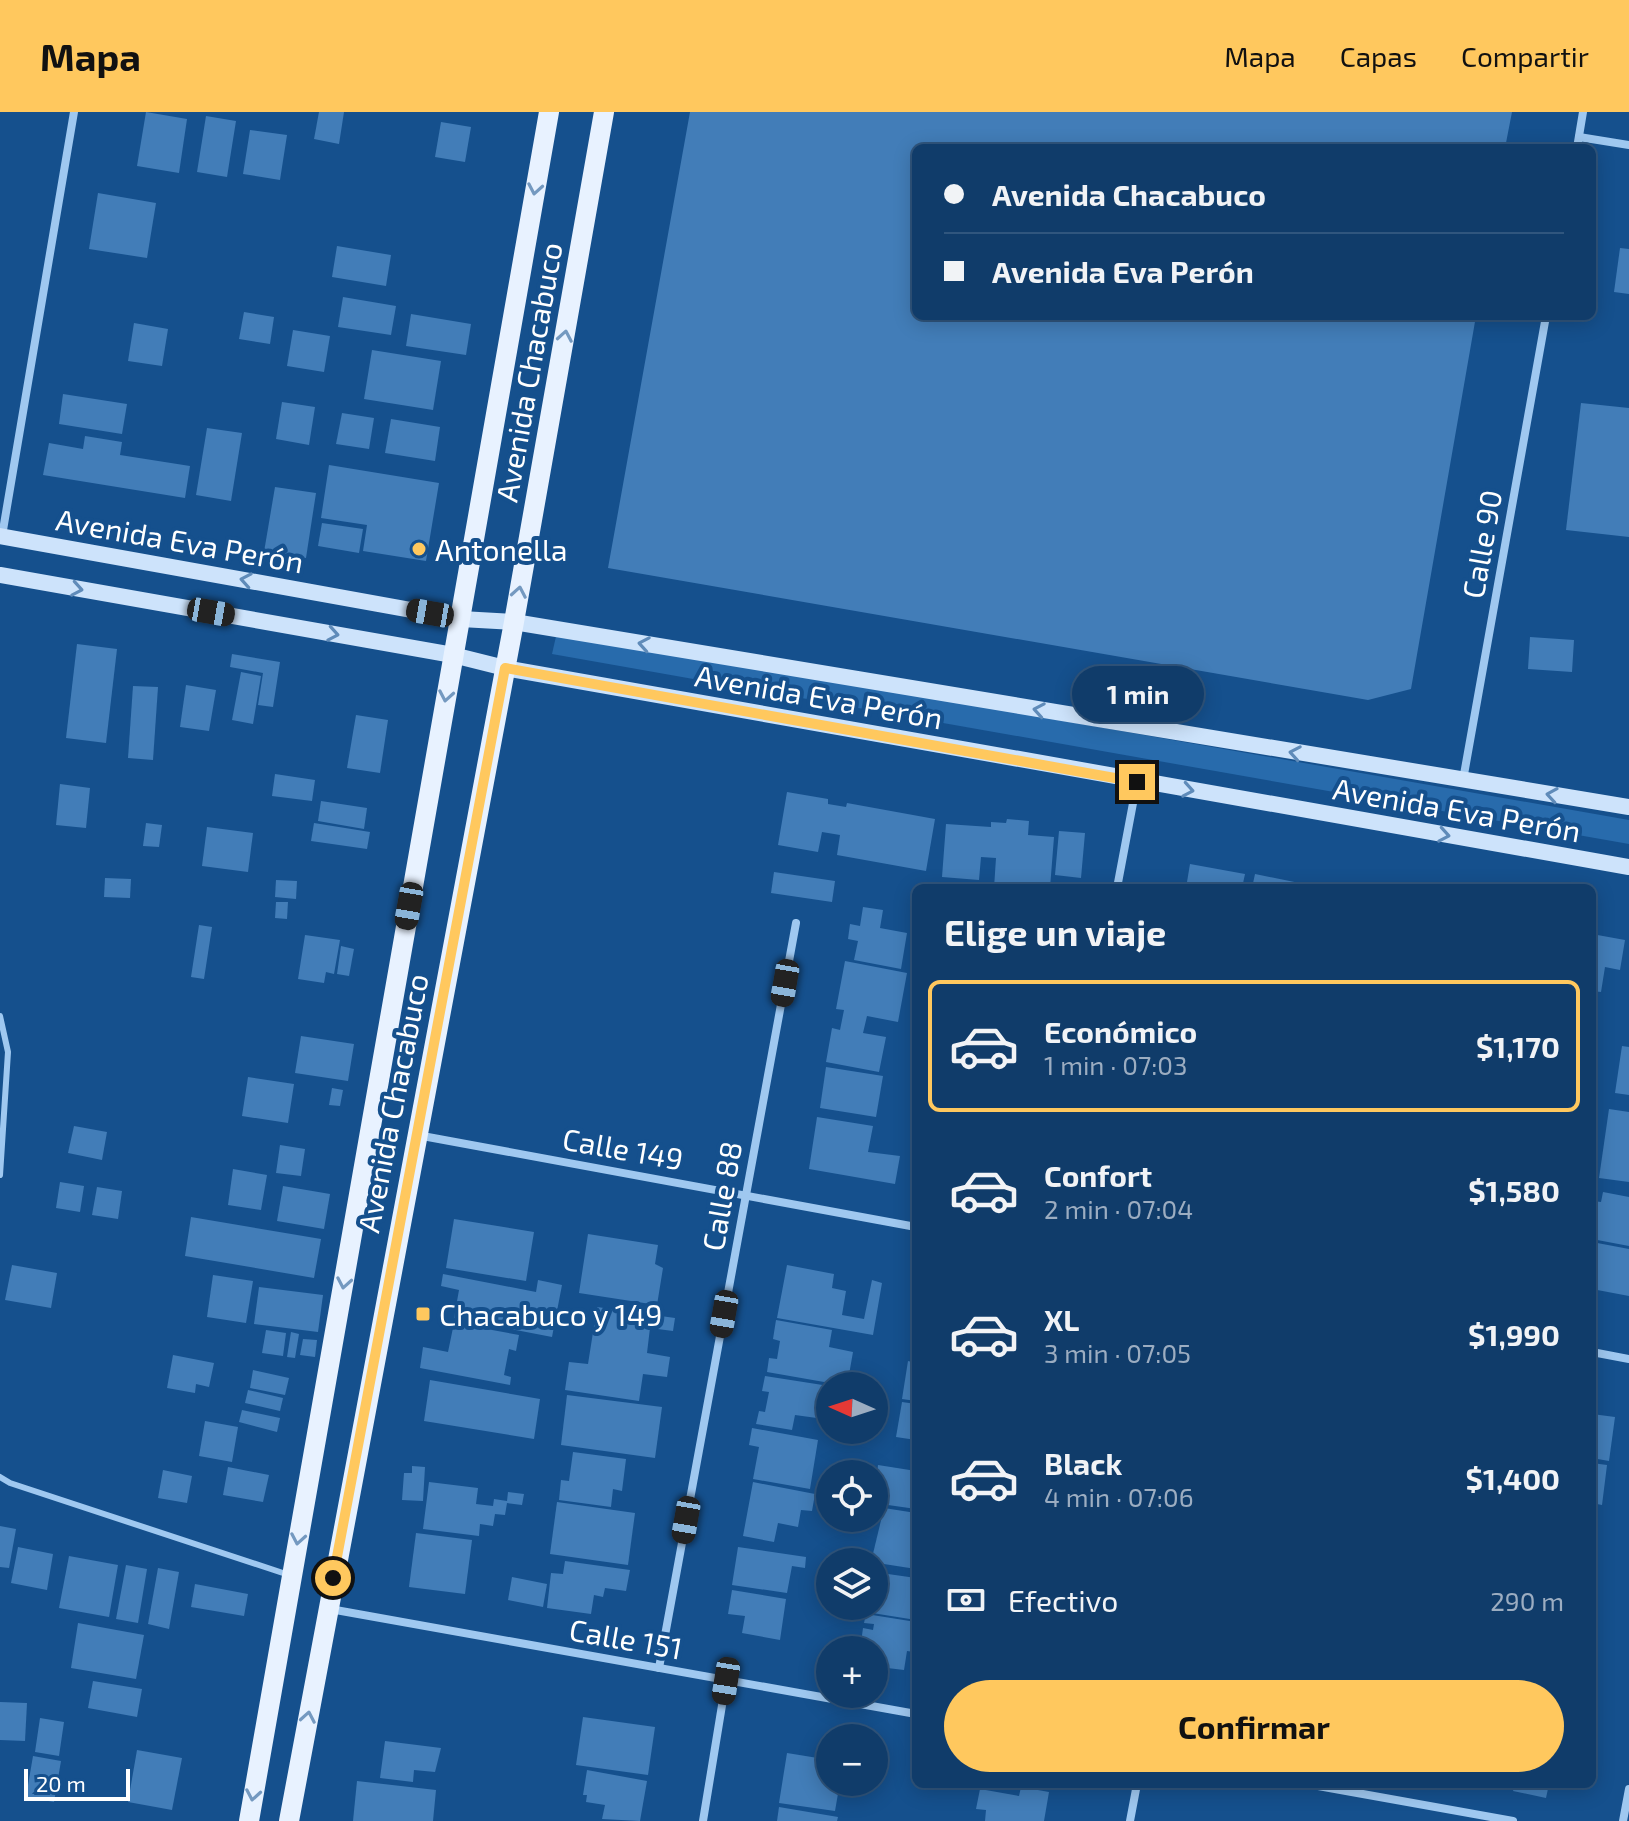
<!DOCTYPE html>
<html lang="es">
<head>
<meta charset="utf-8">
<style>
	body { margin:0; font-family:"Exo 2",sans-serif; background:#194370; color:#f1f3f6; height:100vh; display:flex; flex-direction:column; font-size:30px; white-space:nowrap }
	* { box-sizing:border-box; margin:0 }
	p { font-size:26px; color:#9cadc1 }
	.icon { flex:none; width:44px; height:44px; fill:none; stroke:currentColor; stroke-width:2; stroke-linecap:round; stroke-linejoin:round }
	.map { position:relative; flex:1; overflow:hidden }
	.panel { position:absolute; left:912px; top:772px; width:684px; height:904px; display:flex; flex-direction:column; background:#103c6a; border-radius:12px; box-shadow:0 4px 20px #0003,0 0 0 2px #30567e }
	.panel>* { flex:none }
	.hud { position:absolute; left:912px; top:32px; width:684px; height:176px; border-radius:12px; box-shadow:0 4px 20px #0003,0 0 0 2px #30567e; display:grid; align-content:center; height:176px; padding:0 32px; background:#103c6a }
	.needle { width:52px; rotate:273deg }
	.buttons { position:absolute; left:816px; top:1260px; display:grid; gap:16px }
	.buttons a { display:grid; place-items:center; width:72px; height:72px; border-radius:50%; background:#103c6a; box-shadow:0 4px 20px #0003,0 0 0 2px #30567e; font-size:40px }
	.scale { position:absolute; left:24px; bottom:20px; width:106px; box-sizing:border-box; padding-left:8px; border:4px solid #fff; border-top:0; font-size:22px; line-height:28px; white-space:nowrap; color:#fff; -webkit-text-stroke:6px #15508d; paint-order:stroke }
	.end { position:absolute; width:36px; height:36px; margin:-18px; border:10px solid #ffc85e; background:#111; box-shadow:0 0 0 4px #111 }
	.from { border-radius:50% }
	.bubble { position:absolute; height:56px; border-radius:28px; background:#103c6a; box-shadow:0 4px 20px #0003,0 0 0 2px #30567e; font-size:26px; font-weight:700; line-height:56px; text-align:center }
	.car { position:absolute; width:24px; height:48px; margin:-24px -12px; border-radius:10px; box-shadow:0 0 6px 2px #0007; background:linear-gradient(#222 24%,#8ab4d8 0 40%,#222 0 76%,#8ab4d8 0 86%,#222 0) }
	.hud b { display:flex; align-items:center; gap:28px; height:76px; font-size:30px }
	.hud b+b { border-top:2px solid #30567e }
	.hud i { width:20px; height:20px; background:#f1f3f6 }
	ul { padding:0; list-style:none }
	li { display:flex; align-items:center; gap:24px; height:132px; margin:0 16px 12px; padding:0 16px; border:4px solid transparent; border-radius:12px }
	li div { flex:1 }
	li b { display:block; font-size:30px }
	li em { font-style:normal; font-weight:700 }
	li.active { border-color:#ffc85e }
	li>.icon { width:72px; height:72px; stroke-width:1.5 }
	h2 { padding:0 32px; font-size:36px; line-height:96px }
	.pay { display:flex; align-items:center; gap:20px; height:88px; padding:0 32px; font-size:30px }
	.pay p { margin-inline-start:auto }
	.action { display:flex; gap:16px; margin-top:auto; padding:16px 32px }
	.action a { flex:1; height:92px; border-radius:48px; background:#ffc85e; color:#111; font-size:32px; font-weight:700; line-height:92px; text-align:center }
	header { display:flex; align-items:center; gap:48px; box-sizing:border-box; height:112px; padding:0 40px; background:#ffc85e; color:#111 }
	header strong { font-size:38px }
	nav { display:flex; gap:44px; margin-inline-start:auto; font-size:28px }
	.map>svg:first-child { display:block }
	.green { fill:#286bac }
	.building { fill:#427db8 }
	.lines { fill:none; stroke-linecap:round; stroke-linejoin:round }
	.lane { stroke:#9fc8f0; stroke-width:6 }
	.street { stroke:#9fc8f0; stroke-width:8 }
	.secondary { stroke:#cde3fb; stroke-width:16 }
	.primary { stroke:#e8f2ff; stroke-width:20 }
	.oneway { stroke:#7499c0 }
	.oneway2 { stroke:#5f8bb9 }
	.route { stroke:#ffc85e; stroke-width:10 }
	.poi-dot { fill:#ffc85e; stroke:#15508d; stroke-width:3 }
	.labels { text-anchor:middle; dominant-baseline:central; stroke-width:8; stroke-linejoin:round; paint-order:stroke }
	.street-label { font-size:30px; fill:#fff; stroke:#15508d }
	.poi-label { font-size:30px; fill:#fff; stroke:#15508d; text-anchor:start }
</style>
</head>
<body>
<header>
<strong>Mapa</strong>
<nav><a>Mapa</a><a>Capas</a><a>Compartir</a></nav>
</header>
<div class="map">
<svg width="1629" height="1709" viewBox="0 0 1629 1709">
	<rect width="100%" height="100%" fill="#15508d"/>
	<path class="green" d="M557,520l1072,188v24l-1077,-190z"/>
	<g class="building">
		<path d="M146,0l41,7 -8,54 -42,-7z"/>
		<path d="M319,0h25l-5,32 -25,-5z"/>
		<path d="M690,0h822l-7,36h-589v168h560l-65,373 -43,11 -760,-132z"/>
		<path d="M206,4l30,5 -9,56 -30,-5z"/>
		<path d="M441,10l30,5 -6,35 -30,-5z"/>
		<path d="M250,18l37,5 -7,45 -37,-6z"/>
		<path d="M98,81l58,10 -9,55 -58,-9z"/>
		<path d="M337,134l54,9 -5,31 -54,-9z"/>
		<path d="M1620,136l9,1v45l-15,-2z"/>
		<path d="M343,185l53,9 -5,29 -53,-8z"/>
		<path d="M244,200l30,5 -4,27 -31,-5z"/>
		<path d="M411,202l60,10 -5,31 -60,-9z"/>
		<path d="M134,211l34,6 -6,37 -34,-5z"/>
		<path d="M293,218l37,6 -6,36 -37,-6z"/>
		<path d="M372,238l69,11 -8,49 -69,-11z"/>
		<path d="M63,282l64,10 -5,30 -63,-10z"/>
		<path d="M282,290l33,5 -6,38 -33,-6z"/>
		<path d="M1581,291l48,5v129l-63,-7z"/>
		<path d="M342,301l32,5 -5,31 -33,-5z"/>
		<path d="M391,307l49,8 -5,34 -50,-8z"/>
		<path d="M207,316l35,5 -11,68 -35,-6z"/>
		<path d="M85,324l37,6 -2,13 70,11 -5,32 -142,-23 6,-32 34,6z"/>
		<path d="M329,353l110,18 -13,78 -63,-10 4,-26 -46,-7z"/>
		<path d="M275,375l41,6 -10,65 -42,-6z"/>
		<path d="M322,411l41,6 -4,24 -41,-7z"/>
		<path d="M1530,525l44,3 -2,32 -44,-3z"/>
		<path d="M77,532l40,5 -11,94 -40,-5z"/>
		<path d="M232,542l48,8 -7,45 -15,-2 5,-32 -33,-6z"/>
		<path d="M241,560l20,4 -8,48 -21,-4z"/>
		<path d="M186,573l30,5 -7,41 -29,-4z"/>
		<path d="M133,574l25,1 -5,73 -25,-2z"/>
		<path d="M356,603l32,5 -8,53 -33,-5z"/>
		<path d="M275,662l40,6 -3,21 -40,-5z"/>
		<path d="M60,672l30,4 -4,40 -30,-3z"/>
		<path d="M787,680l41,7v5l18,3 1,-4 88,16 -9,52 -89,-16 3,-20 -18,-3 -4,20 -40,-7z"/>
		<path d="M321,689l46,7 -3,21 -46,-8z"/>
		<path d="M1007,707l22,2 -1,14 26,2 -4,51h-56l2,-30 -15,-1 -2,23 -37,-3 4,-53 45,3v-5l15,1z"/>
		<path d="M146,711l16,2 -3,22 -16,-1z"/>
		<path d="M314,711l56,9 -3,17 -56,-8z"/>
		<path d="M207,715l46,6 -5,39 -46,-6z"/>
		<path d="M1059,719l26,2 -4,45 -26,-3z"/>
		<path d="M1190,752l55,10 -3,14h-56z"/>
		<path d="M774,760l61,9 -3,21 -61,-9z"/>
		<path d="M1255,762l64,13 -1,1h-66z"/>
		<path d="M105,766l26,1 -1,19 -26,-1z"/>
		<path d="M276,768l21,1 -1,18 -21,-2z"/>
		<path d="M276,790h12l-1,17 -12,-1z"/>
		<path d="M863,795l20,3 -3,18 27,5 -6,36 -47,-9 4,-19 -10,-2 2,-15 10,2z"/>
		<path d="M199,813l13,2 -8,52 -13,-2z"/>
		<path d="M1592,822l33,6 -5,30 -15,-3 -4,25 -9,-1z"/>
		<path d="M305,823l35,5 -6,34 -8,-2 -2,11 -26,-4z"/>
		<path d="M341,834l13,3 -5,27 -12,-2z"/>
		<path d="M845,849l62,12 -9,49 -31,-6 -4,17 23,4 -7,35 -53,-10 6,-34 8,2 4,-20 -8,-1z"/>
		<path d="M301,924l53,8 -6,37 -53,-8z"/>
		<path d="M1622,934l7,1v48l-14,-2z"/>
		<path d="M826,955l57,9 -7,41 -56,-9z"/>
		<path d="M248,965l46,7 -6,39 -46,-7z"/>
		<path d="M332,976l11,2 -3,16 -11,-1z"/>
		<path d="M1609,997l20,3v70l-30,-4z"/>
		<path d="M817,1005l56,9 -5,26 32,4 -5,28 -86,-15z"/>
		<path d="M74,1014l33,6 -5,28 -34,-7z"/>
		<path d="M280,1033l25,4 -4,27 -25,-3z"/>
		<path d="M233,1057l34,6 -6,35 -33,-5z"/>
		<path d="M60,1070l24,4 -4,26 -24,-4z"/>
		<path d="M283,1074l47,8 -6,35 -47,-8z"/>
		<path d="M97,1075l25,4 -4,28 -26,-4z"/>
		<path d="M1603,1080l26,5v49l-37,-7 1,-38 8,1z"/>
		<path d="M191,1105l130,22 -7,39 -129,-22z"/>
		<path d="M454,1107l80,13 -8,49 -80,-13z"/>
		<path d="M588,1122l70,11 -3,19 8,4 -6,37 -78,-12z"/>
		<path d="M1592,1130l37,7v47l-37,-7z"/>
		<path d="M12,1153l45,8 -6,35 -46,-8z"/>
		<path d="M787,1153l47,9 -2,14 14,3 -4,24 22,4 8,-39 10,3 -9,52 -96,-17z"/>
		<path d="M443,1162l93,18 2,-12 24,5 -10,52 -98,-19 5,-28 -18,-4z"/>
		<path d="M213,1163l40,6 -7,42 -39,-6z"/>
		<path d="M259,1175l64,8 -5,37 -64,-8z"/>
		<path d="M597,1195l78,11 -2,13 -23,-3 -3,25 23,4 -3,20 -24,-3 -4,27 -74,-11 4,-28 19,2z"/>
		<path d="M776,1208l56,10 -3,17 24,5 -6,34 -80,-14 2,-14 8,1 3,-18 -7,-2z"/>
		<path d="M454,1211l65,12 -3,16 -7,-2 -5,26 7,2 -1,8 -90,-17 3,-21 25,5z"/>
		<path d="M266,1218l20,3 -3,23 -21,-3z"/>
		<path d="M291,1220l8,2 -4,24 -8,-1z"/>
		<path d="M303,1227l14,1 -2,17 -15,-2z"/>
		<path d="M173,1243l41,8 -5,24 -13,-3 -1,9 -28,-5z"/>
		<path d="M908,1249l8,2v38l-14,-2z"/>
		<path d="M253,1258l36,8 -4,17 -35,-7z"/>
		<path d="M765,1264l64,10 -5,33 -29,-4 -3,15 -36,-6 3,-13 6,1 4,-20 -7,-1z"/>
		<path d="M430,1268l110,19 -6,40 -110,-18z"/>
		<path d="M248,1278l35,8 -3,13 -35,-8z"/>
		<path d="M567,1283l95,12 -7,51 -94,-13z"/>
		<path d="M902,1290l14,2v36l-20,-3z"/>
		<path d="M242,1298l38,8 -3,14 -38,-10z"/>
		<path d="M1592,1302l23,3 -6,44 -17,-3z"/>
		<path d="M205,1309l33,6 -6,35 -33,-6z"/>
		<path d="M752,1316l66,12 -8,49 -57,-10 6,-32 -10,-2z"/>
		<path d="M573,1340l53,7 -4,32 -9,-2 -2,18 -52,-7 2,-20 8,1z"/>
		<path d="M1592,1351l15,2 -5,40 -10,-2z"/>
		<path d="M878,1353l38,6v38l-42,-6z"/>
		<path d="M412,1354l13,1 -2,34 -21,-1 2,-27h8z"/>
		<path d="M228,1355l41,8 -6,27 -40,-7z"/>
		<path d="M163,1358l29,6 -5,27 -29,-5z"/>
		<path d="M429,1370l49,6 -2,16 17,2 1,-7 13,2 1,-9 16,2 -2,11 -15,-2 -2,12 -10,-1 -2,12 -13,-2 -1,12 -56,-7z"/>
		<path d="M753,1370l62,12 -3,17 -11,-1 -3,17 -20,-4 -4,19 -31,-6z"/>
		<path d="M557,1390l78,11 -7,52 -78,-11z"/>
		<path d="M884,1396l32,5v56l-45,-7z"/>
		<path d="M0,1414l16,3 -7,39 -9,-1z"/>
		<path d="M416,1421l56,7 -7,54 -56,-7z"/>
		<path d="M18,1435l35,7 -6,36 -36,-7z"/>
		<path d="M738,1435l68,10 -1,11 -13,-2 -5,27 -55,-8z"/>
		<path d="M69,1444l49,9 -9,52 -50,-9z"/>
		<path d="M565,1449l65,9 -4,21 -21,-3 -2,9 -9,-2 -3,19 -44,-6 4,-35 12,1z"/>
		<path d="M126,1453l21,4 -9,54 -22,-4z"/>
		<path d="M158,1456l21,4 -10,57 -21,-5z"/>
		<path d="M874,1460l42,6v42l-50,-8 1,-6h7z"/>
		<path d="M512,1465l35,7 -4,23 -35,-7z"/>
		<path d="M195,1472l53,10 -4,22 -53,-9z"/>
		<path d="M732,1478l54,9 -6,41 -38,-7 3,-17 -17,-2z"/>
		<path d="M866,1502l50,8 -2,30 -7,-1 -3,19 -25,-3 2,-13 -7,-4h-14l3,-22 10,2 1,-6 -10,-1z"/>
		<path d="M78,1511l66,12 -8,44 -65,-11z"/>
		<path d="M93,1569l49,8 -5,28 -49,-9z"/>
		<path d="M0,1590l27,1 -2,38 -25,-1z"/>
		<path d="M583,1605l72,10 -7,48 -72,-10z"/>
		<path d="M40,1606l24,4 -5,34 -24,-4z"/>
		<path d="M385,1629l56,7 -6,24 -21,-2 -1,12 -33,-4z"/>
		<path d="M137,1638l45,8 -10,52 -44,-8z"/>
		<path d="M787,1641l37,6 -3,16 9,2v5h10l-5,29 -56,-8z"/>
		<path d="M33,1644l28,5 -7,41 -28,-5z"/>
		<path d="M587,1658l60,11 -7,40 -38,-2 3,-14 -19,-3 1,-7h-4z"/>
		<path d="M357,1669l79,9 -3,31h-80z"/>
		<path d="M1515,1672h34l-3,14 -33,-7z"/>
		<path d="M1021,1675l28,5 -5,29h-59l1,-11 -10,-1 4,-20 39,7z"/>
		<path d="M779,1695l59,10 -1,4h-60z"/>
	</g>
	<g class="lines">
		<g class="lane">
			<path d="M0,904l8,36 -8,123"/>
			<path d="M0,1365l10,6 279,92"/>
		</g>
		<g class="street">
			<path d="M1579,25l50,8"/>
			<path d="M1577,36l6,-36"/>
			<path d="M2,424l72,-424"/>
			<path d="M1463,668l83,-464"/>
			<path d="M1117,776l20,-106"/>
			<path d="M417,1023l499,92"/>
			<path d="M1592,1240l37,7"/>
			<path d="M330,1497l586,105"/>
			<path d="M659,1556l137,-745"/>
			<path d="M1307,1672l206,37"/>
			<path d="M703,1709l23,-140"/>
			<path d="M1130,1709l7,-37"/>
			<path d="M1623,1709l6,-32"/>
		</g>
		<g class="secondary">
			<path d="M0,424l461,83 53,3 1115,185"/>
			<path d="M0,463l453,80 52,13 1124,199"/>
		</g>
		<g class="primary">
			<path d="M249,1709l300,-1709"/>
			<path d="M289,1709l225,-1199 90,-510"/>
		</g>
	</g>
	<defs><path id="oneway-chevron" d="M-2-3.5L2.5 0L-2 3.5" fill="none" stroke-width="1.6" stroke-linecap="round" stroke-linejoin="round" transform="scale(2)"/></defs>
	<g class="oneway">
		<use href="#oneway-chevron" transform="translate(535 77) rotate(100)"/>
		<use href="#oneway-chevron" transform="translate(565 224) rotate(-80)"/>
		<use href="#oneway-chevron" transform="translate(519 480) rotate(-80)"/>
		<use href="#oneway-chevron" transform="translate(446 584) rotate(100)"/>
		<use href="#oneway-chevron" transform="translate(344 1171) rotate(100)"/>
		<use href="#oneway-chevron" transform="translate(298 1427) rotate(100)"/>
		<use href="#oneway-chevron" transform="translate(308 1605) rotate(-80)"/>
		<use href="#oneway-chevron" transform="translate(253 1683) rotate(100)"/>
	</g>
	<g class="oneway2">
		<use href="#oneway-chevron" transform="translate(246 468) rotate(-170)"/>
		<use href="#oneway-chevron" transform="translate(77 477) rotate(10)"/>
		<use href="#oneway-chevron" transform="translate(333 522) rotate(10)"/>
		<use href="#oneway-chevron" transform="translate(644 532) rotate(-170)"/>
		<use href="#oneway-chevron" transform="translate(1039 598) rotate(-170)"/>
		<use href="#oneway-chevron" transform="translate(1295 641) rotate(-170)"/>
		<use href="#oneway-chevron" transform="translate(1188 678) rotate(10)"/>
		<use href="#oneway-chevron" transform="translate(1552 683) rotate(-171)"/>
		<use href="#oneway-chevron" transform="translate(1444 723) rotate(10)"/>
	</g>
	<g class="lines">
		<path class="route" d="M333,1466l172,-910 632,114"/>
	</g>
	<g class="poi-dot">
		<circle cx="419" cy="437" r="8"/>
		<rect x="415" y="1194" width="16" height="16" rx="4"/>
	</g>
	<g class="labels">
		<g class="street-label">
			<text transform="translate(528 260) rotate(-80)">Avenida Chacabuco</text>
			<text transform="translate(180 428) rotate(10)">Avenida Eva Perón</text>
			<text transform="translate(1481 432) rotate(-80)">Calle 90</text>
			<text transform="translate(819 584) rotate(10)">Avenida Eva Perón</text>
			<text transform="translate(1457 697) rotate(10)">Avenida Eva Perón</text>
			<text transform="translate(392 991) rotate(-79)">Avenida Chacabuco</text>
			<text transform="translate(623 1036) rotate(10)">Calle 149</text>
			<text transform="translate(721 1084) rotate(-80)">Calle 88</text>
			<text transform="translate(626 1526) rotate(10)">Calle 151</text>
		</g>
		<g class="poi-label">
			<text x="435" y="437">Antonella</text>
			<text x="439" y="1202">Chacabuco y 149</text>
		</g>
	</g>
</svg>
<div class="buttons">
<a><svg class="needle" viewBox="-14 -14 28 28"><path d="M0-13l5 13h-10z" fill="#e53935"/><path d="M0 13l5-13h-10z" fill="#9cadc1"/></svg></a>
<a><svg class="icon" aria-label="locate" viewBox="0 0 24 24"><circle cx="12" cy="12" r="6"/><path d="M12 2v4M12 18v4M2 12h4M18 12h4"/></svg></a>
<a><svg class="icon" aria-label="layers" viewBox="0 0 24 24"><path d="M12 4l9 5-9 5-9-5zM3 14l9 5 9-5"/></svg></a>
<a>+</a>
<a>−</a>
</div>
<div class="scale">20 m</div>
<i class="end from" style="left:333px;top:1466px"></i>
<i class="end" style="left:1137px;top:670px"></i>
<div class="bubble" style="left:1072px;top:554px;width:132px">1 min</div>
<i class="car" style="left:211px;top:500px;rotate:100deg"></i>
<i class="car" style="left:430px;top:501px;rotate:280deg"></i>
<i class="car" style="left:409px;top:794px;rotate:190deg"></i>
<i class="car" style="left:785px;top:871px;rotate:190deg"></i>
<i class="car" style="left:724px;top:1202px;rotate:190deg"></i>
<i class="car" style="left:686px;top:1408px;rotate:190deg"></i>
<i class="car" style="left:726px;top:1569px;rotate:189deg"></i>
<div class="hud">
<b><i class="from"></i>Avenida Chacabuco</b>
<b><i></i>Avenida Eva Perón</b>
</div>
<section class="panel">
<h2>Elige un viaje</h2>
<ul>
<li class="active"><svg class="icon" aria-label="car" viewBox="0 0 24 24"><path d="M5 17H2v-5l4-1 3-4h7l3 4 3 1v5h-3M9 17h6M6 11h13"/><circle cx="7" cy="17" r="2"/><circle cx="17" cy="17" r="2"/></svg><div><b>Económico</b><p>1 min · 07:03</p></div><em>$1,170</em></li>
<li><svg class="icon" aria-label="car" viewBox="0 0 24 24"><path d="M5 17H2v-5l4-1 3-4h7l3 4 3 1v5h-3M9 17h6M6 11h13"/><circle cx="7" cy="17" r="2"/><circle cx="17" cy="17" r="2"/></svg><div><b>Confort</b><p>2 min · 07:04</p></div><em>$1,580</em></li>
<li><svg class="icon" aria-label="car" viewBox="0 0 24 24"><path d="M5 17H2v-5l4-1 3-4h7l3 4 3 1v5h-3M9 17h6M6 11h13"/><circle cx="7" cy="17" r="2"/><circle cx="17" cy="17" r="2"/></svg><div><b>XL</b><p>3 min · 07:05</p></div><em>$1,990</em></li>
<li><svg class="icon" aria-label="car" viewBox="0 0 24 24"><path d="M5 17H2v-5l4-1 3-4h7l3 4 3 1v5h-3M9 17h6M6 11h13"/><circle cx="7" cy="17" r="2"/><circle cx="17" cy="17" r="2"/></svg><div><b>Black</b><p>4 min · 07:06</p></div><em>$1,400</em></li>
</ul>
<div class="pay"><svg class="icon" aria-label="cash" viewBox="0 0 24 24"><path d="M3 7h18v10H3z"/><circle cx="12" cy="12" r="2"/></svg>Efectivo<p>290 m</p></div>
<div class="action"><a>Confirmar</a></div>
</section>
</div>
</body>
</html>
